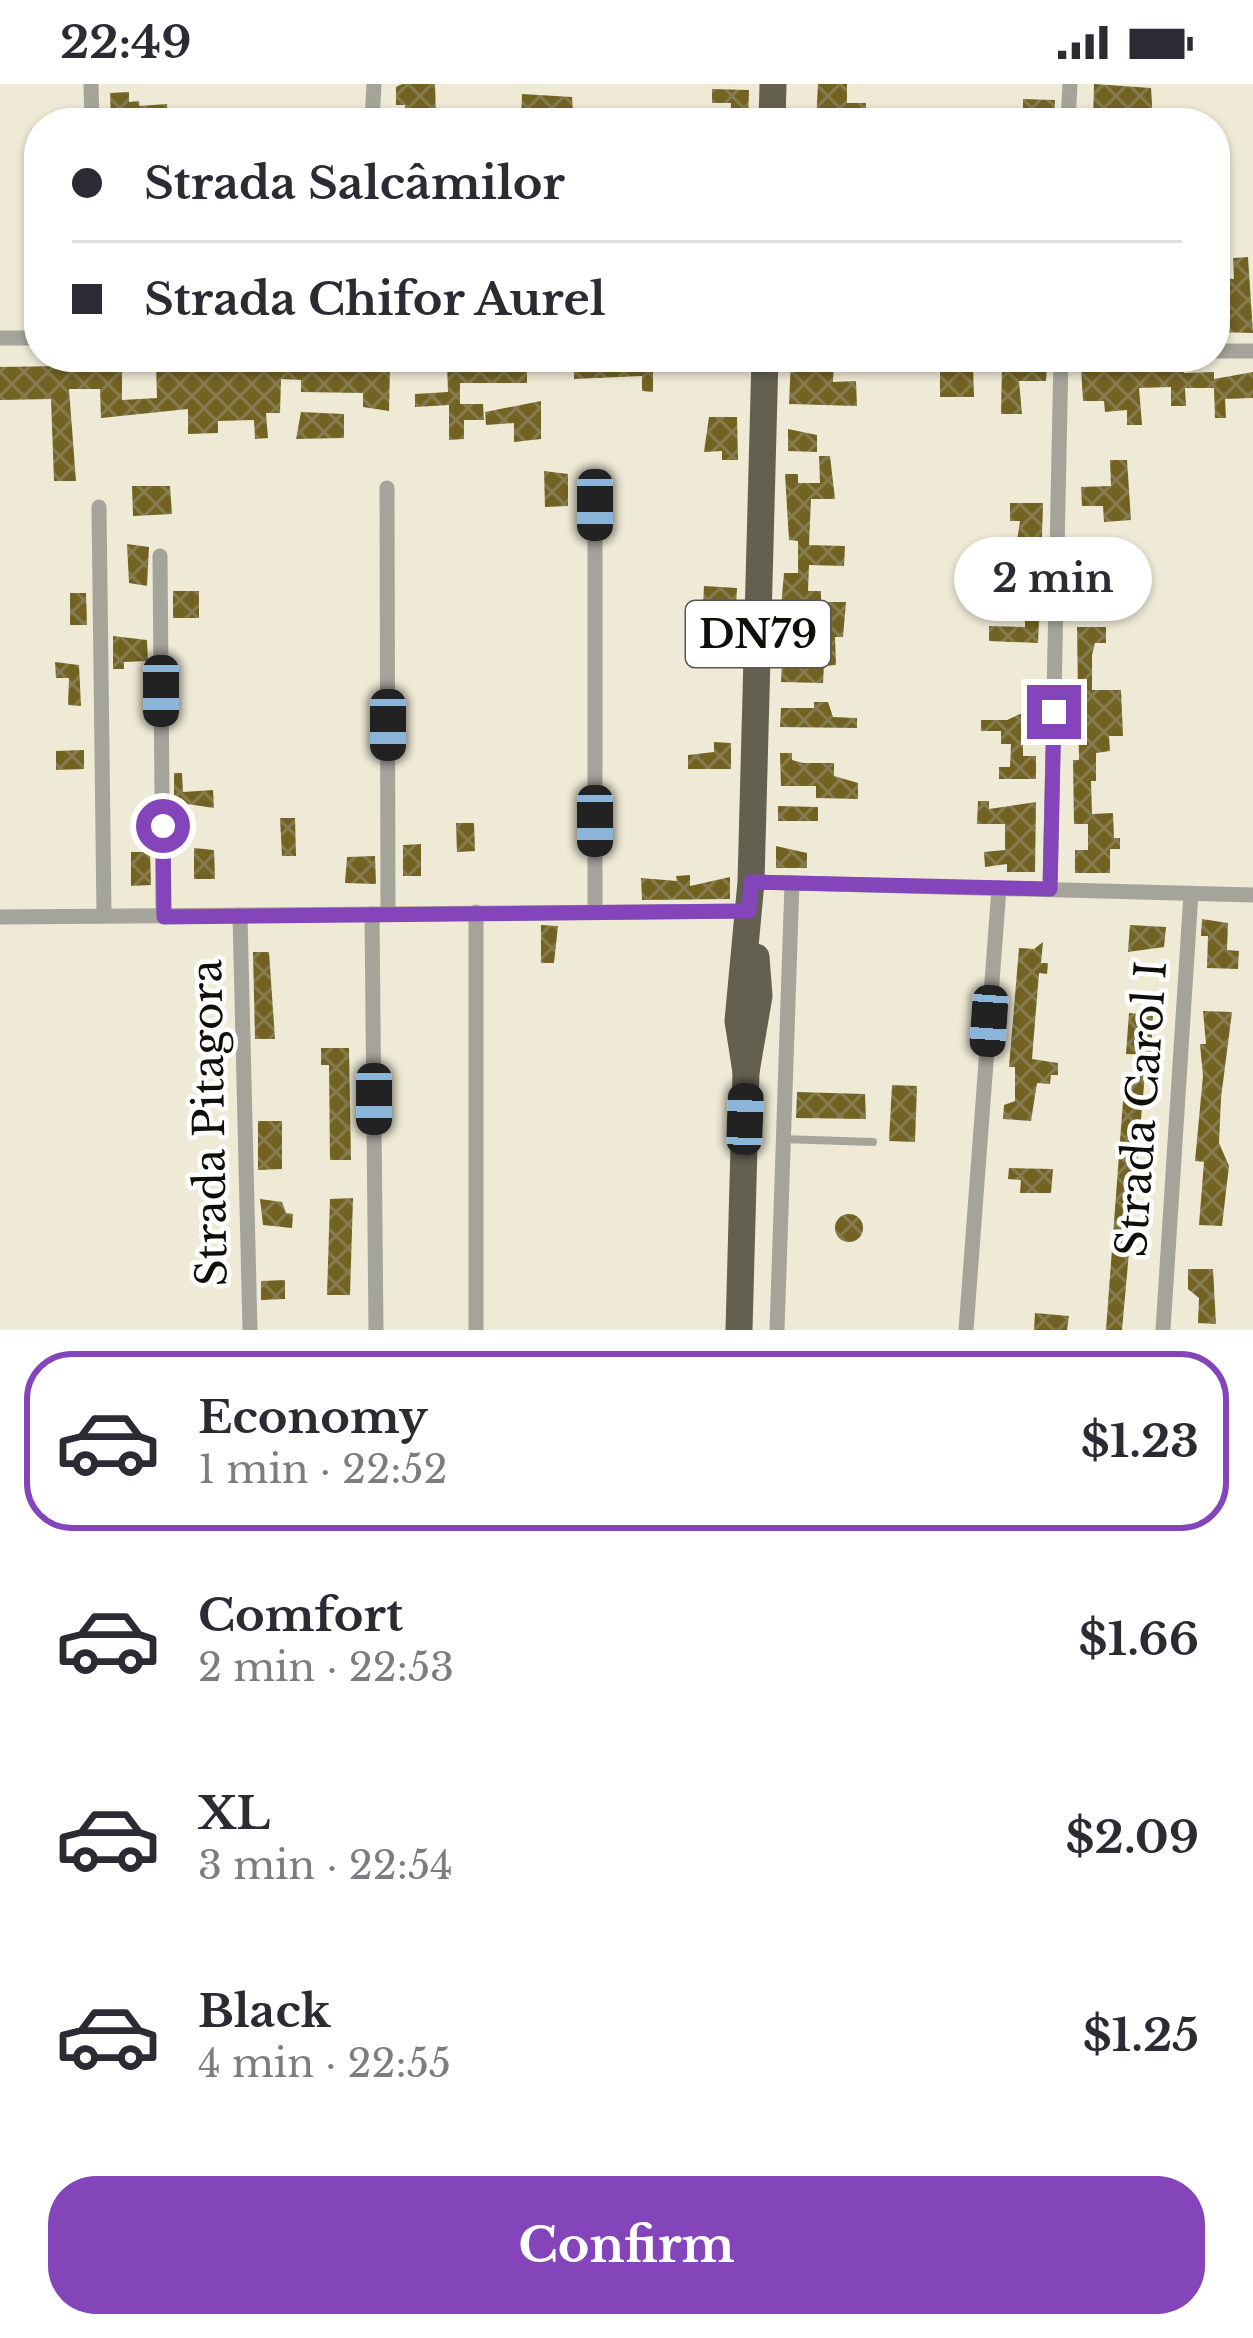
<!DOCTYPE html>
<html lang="en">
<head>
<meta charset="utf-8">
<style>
	body { margin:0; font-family:"Libre Baskerville",serif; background:#f7f7f7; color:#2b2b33; height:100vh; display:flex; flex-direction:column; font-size:45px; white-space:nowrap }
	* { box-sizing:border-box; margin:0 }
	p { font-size:39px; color:#7c7c81 }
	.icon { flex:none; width:66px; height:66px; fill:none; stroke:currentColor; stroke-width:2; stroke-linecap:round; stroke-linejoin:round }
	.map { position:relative; height:1246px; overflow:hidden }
	.details { display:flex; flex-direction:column; background:#fff; flex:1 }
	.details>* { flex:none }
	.hud { position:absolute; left:24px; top:24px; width:1206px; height:264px; border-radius:48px; box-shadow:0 3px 9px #0004; display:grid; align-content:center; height:264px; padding:0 48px; background:#fff }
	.end { position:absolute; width:54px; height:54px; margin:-27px; border:15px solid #8545ba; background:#fff; box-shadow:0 0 0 6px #fff }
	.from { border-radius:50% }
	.bubble { position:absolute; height:84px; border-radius:42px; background:#fff; box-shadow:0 3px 9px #0004; font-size:39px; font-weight:700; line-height:84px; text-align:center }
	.car { position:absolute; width:36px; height:72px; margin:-36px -18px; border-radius:15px; box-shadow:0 0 9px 3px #0007; background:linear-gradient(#222 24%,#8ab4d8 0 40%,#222 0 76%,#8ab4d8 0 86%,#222 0) }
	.hud b { display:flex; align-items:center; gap:42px; height:114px; font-size:45px }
	.hud b+b { border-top:3px solid #e1e1e2 }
	.hud i { width:30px; height:30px; background:#2b2b33 }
	ul { padding:21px 0 0; list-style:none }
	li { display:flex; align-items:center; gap:36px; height:180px; margin:0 24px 18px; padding:0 24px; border:6px solid transparent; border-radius:48px }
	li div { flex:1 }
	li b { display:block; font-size:45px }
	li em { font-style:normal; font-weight:700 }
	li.active { border-color:#8545ba }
	li>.icon { width:108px; height:108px; stroke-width:1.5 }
	.action { display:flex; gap:24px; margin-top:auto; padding:24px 48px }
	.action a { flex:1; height:138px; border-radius:48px; background:#8545ba; color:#fff; font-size:48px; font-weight:700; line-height:138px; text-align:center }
	.status { display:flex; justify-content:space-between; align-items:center; height:84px; padding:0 60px; background:#fff; direction:ltr }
	.status svg { height:33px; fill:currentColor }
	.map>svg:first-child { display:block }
	.building { fill:url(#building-cross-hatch) }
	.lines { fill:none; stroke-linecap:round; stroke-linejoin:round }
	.service { stroke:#a5a49b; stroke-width:8 }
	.minor { stroke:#a5a49b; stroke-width:15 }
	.trunk { stroke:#636050; stroke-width:27 }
	.route { stroke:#8545ba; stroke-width:15 }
	.labels { text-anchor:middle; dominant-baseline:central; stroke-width:9; stroke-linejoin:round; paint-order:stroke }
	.shield { fill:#fff; stroke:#585652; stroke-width:3 }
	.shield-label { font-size:39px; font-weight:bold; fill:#100e08 }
	.street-label { font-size:42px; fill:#100e08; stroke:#fff }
</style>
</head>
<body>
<div class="status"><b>22:49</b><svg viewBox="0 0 49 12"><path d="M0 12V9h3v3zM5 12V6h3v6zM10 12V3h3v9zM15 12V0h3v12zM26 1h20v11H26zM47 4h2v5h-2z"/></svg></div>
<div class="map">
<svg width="1253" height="1246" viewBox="0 0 1253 1246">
	<defs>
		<pattern id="building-cross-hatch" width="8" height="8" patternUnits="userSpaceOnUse" patternTransform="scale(3)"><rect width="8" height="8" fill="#726323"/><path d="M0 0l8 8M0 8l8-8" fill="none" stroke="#877c4f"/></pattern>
	</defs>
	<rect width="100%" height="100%" fill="#efead6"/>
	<g class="building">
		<path d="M402,0h33l1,32 -31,1v-12h-9v-18z"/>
		<path d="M818,0h29v19h19v14l-50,6z"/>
		<path d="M1094,0l57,4 2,33 -60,2z"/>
		<path d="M712,5l37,1 -1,33h-17v-20h-19z"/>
		<path d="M129,8v10l10,-1 1,11 -1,-6 28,-2 1,11 -57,2 -1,-24z"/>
		<path d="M522,10l50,3 2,26h-53z"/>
		<path d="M1023,15l32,1 -1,23h-16v-11h-15z"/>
		<path d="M1248,173l5,76 -38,-1 3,-54 16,1 -1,-21z"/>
		<path d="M791,274l43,2 -1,22 23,-1 1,25 -68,-2z"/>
		<path d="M940,280h33l1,33h-34z"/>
		<path d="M122,281v35l35,-2 -1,-33 234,1 -1,45 -26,-4v-14l-62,-1v-12l-20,-1 -1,34h-14l2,25 -13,1 -1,-19 -36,1v12l-30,1v-25l-87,9 -1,-29h-31l7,92h-22l-3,-82 -51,1v-33z"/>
		<path d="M447,281l80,5v13h-67v21h23l1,16h-20v19l-15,1v-35l-34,2v-13l33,-2z"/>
		<path d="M574,281l79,1v26l-11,-1v-15l-68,3z"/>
		<path d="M1002,281l45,2 -1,14h-27l3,33h-21z"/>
		<path d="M1081,284h103v5l30,-1v7l39,-7v26l-28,1 1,19h-11l-1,-30h-29l1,18h-15v-19l-32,1 3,37h-15v-15l-22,2 -1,-11h-21z"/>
		<path d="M541,317v38l-27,3v-19l-28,2 -1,-13z"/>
		<path d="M301,328l43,2v24l-48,1z"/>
		<path d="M709,333h28l1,43h-16v-9l-18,1z"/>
		<path d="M788,345l29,6v17l-29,-1z"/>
		<path d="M819,372h11l5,43h-24l-2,46 36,1 -1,20 -35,-1 -1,26h13v11h25l-3,35h-8l1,28 -12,1 -1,17 -42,-1 1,-20h28l-1,-25 -9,-1 1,-28h-20l3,-35h14v-32l-9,-1 -4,-66h13v9h22z"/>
		<path d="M1110,376h17l4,60 -27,2 -1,-16h-21l-1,-19 30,-1z"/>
		<path d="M544,387l24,3v32l-23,1z"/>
		<path d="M132,402h38l2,28 -39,2z"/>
		<path d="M1010,419h33l-3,100 -18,-1v-42h-8l6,-39h-10z"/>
		<path d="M127,460l22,3 -2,39 -18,-3z"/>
		<path d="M1079,491h14v5l37,-2 1,16 -53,4z"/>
		<path d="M704,502l33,2 -1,20 -33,-1z"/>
		<rect x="173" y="507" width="26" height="27"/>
		<path d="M70,509h16l1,32h-17z"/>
		<path d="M1039,536l-1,23 -49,-2v-15l36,1v-6z"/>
		<path d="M1077,543h29v16h-11l-3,12v35h29l2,46h-14l1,15 -14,2v28h-5l1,33 21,-1 1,25h6v11h-10v24h-35v-23h13v-26h-14l-1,-64h6z"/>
		<path d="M113,552l34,4 1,21 -24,1v7h-11z"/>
		<path d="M55,578l24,3 2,41 -13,-1 1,-27h-13z"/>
		<path d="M814,618h14l5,15 24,1v10l-77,-1 1,-19h33z"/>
		<path d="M1020,630h16v18l-13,-1v25h13v23h-37v-12h11l1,-23h-10v-13h-20v-11h26z"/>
		<path d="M714,658l17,1v26h-43v-14l26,-3z"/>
		<path d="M84,666v19l-28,1v-19z"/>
		<path d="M780,669h12v7l11,3h31v13l24,7v16l-42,-1v-12h-35z"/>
		<path d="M174,689h8l1,19 30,-2 1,18 -40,-6z"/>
		<path d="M978,717h11v8l47,-7 -1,70h-28v-8l-22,3 -1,-15 21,-2v-26h-28z"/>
		<path d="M778,722l40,1v14h-40z"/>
		<path d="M280,734h15l1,38h-14z"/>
		<path d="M456,739h18l1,28 -18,1z"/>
		<path d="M421,760v32h-18v-31z"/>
		<path d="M776,762l31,7v15h-31z"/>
		<path d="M194,764l20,2 1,29h-21z"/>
		<path d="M131,768h19l1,33 -20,1z"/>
		<path d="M375,772l1,28 -31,-1 2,-26z"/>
		<path d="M690,791v11l40,-9v22l-88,1 -1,-22 36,3 -1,-5z"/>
		<path d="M1202,835l26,4 -1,27 12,1 -1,18 -31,-1 1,-32h-7z"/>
		<path d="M541,841l17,1 -4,37h-13z"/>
		<path d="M1130,841l36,2 -2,20 -36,5z"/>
		<path d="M1043,858l-2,21h7l-1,11 -8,-1 -7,86 26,4v12h-7l-1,9 -13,-1 -6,38 -28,-2 1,-14 11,-4v-34h-6l10,-119 15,1z"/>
		<path d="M253,868h16l6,87h-20z"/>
		<path d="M1203,927l29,1 -11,86 -2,45 10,23 -7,60 -23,-1 5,-63 -9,-1 8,-85 -3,-32h6z"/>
		<path d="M1129,929l24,2 -2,40 -25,-1z"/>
		<path d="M321,964h28l2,112h-21l-1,-95h-8z"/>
		<path d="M1125,990h20l-23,256h-16z"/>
		<path d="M892,1001l25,1 -2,56 -26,-1z"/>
		<path d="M797,1008l68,2 1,25 -70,-1z"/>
		<path d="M258,1037h24v48l-24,1z"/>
		<path d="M1009,1084l44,1 -2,24h-31l1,-13 -13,-1z"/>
		<path d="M353,1114l-3,97h-23l3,-96z"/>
		<path d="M260,1115l22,3 4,11 7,1 -1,14 -29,-3z"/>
		<circle cx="849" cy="1144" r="14"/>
		<path d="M1188,1185h25l3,55 -18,-1 1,-25 -11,-9z"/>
		<path d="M285,1196v19l-24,1v-19z"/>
		<path d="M1035,1229l34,3 -2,14h-33z"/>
	</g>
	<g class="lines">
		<path class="service" d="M782,1055l91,3"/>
		<g class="minor">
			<path d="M91,0l1,39"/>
			<path d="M372,39l2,-39"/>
			<path d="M1068,39l2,-39"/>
			<path d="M0,254h39"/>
			<path d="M1215,267h38"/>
			<path d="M387,404l1,426"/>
			<path d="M99,423l5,409"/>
			<path d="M160,472l3,361"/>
			<path d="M751,798l502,13"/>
			<path d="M1050,805l11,-532"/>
			<path d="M476,828v418"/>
			<path d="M595,828v-407"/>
			<path d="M372,830l4,416"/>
			<path d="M240,831l10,415"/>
			<path d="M0,833l749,-6"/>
			<path d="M777,1246l15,-447"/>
			<path d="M966,1246l33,-442"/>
			<path d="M1163,1246l28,-437"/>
		</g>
		<g class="trunk">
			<path d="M772,39l1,-39"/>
			<path d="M746,988l-8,-51 13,-139 14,-525"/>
			<path d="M739,1246l7,-258 13,-76 -3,-39"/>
		</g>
	</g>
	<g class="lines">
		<path class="route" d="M163,742l1,91 585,-6 2,-29 299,7 4,-177"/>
	</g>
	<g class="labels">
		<rect class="shield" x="686" y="517" width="144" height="66" rx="9"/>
		<g class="shield-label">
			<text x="758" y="550">DN79</text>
		</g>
		<g class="street-label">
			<text transform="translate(1141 1025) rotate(-86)">Strada Carol I</text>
			<text transform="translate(209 1039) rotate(-91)">Strada Pitagora</text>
		</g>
	</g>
</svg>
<i class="end from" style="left:163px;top:742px"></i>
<i class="end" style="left:1054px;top:628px"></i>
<div class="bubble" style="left:954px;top:453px;width:198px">2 min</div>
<i class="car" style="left:595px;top:421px;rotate:180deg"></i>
<i class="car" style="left:161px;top:607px;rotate:180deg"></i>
<i class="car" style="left:388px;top:641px;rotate:180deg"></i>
<i class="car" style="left:595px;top:737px;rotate:180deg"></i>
<i class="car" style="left:989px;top:937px;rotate:184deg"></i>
<i class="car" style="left:374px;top:1015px;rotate:180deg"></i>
<i class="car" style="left:745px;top:1035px;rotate:2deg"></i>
<div class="hud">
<b><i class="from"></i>Strada Salcâmilor</b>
<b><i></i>Strada Chifor Aurel</b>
</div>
</div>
<section class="details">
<ul>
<li class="active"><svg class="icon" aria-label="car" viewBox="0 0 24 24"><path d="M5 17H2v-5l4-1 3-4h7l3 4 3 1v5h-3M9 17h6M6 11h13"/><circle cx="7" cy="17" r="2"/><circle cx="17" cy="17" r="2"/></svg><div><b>Economy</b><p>1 min · 22:52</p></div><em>$1.23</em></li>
<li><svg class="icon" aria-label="car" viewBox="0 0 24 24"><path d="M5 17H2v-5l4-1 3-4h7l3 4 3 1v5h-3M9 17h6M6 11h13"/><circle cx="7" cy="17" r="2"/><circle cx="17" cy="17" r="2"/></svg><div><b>Comfort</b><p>2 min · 22:53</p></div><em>$1.66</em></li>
<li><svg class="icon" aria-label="car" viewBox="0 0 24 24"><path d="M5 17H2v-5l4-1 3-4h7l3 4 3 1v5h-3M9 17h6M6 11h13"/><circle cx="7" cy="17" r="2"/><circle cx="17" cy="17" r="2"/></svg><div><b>XL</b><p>3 min · 22:54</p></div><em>$2.09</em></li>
<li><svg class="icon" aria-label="car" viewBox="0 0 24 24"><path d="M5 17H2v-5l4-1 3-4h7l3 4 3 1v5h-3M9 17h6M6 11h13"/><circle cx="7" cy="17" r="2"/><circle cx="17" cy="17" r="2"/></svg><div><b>Black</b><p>4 min · 22:55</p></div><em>$1.25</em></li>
</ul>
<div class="action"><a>Confirm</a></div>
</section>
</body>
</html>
